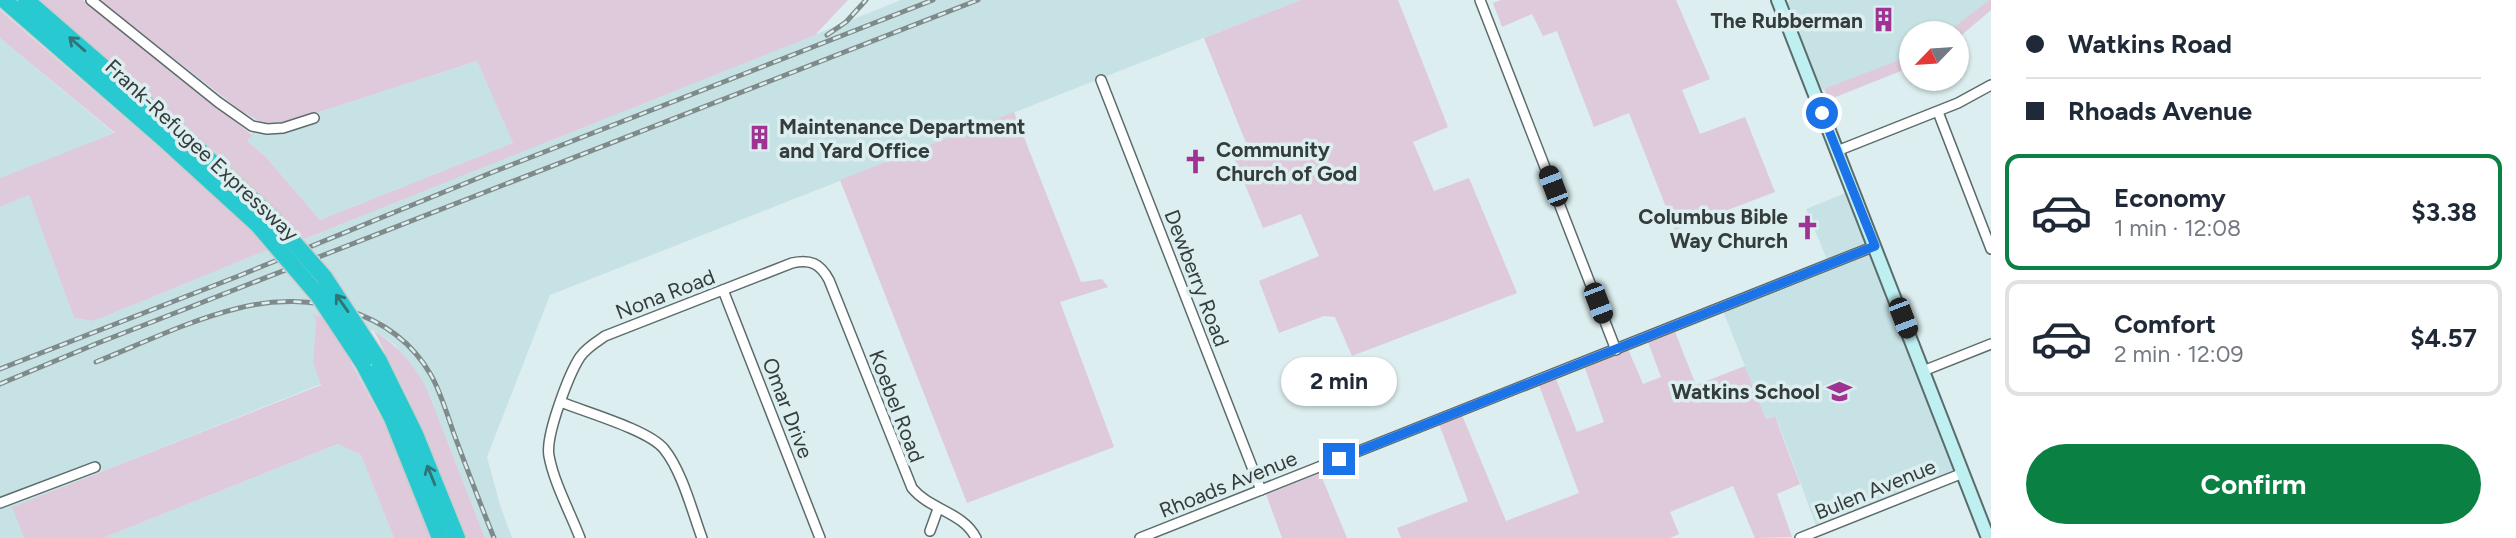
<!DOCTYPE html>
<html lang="en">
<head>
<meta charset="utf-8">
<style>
	body { margin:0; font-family:Figtree,sans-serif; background:#f6f6f7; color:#1f2937; height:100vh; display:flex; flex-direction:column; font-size:26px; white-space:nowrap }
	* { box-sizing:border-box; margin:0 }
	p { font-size:23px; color:#747a83 }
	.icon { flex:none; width:38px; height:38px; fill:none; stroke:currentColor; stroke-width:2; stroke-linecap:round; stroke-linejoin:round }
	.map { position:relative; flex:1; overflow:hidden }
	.sheet { display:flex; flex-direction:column; background:#fff; width:525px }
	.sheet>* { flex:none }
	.top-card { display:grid; align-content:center; height:154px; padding:0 35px; background:#fff }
	.needle { width:46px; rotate:245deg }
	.controls { position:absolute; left:1899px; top:21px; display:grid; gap:14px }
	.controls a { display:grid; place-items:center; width:70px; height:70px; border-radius:50%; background:#fff; box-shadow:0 2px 5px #0004; font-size:35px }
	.end { position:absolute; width:32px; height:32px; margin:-16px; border:9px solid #1a73e8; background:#fff; box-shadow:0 0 0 4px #fff }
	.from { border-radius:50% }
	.bubble { position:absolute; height:49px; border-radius:24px; background:#fff; box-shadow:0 2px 5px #0004; font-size:23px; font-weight:700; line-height:49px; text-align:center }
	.car { position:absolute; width:21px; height:42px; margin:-21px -10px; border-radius:9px; box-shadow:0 0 5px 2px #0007; background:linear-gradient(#222 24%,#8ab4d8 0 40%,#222 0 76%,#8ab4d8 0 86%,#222 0) }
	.top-card b { display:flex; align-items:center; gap:24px; height:66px; font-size:26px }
	.top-card b+b { border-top:2px solid #e0e1e3 }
	.top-card i { width:18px; height:18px; background:#1f2937 }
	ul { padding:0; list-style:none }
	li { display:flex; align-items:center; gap:21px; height:116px; margin:0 14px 10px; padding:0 21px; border:4px solid #e0e1e3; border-radius:14px }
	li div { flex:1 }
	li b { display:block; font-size:26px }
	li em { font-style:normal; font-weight:700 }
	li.selected { border-color:#0b8043 }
	li>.icon { width:63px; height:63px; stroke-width:1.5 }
	.action { display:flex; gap:14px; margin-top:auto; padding:14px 35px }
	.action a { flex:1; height:80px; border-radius:42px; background:#0b8043; color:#fff; font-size:28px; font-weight:700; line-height:80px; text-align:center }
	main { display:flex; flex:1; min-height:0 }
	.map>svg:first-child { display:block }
	.built { fill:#c7e2e4 }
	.green { fill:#decada }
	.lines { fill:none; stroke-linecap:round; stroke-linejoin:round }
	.street-casing { stroke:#5c6c6d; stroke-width:12 }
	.secondary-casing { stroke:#5c6c6d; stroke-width:16 }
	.highway-casing { stroke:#cacccc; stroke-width:19 }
	.street { stroke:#fff; stroke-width:9 }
	.secondary { stroke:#beeff1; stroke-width:12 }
	.highway { stroke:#28c9d1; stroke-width:16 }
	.rail-casing { stroke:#7f8b8b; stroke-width:5 }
	.rail { stroke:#dceeef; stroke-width:2.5; stroke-dasharray:8; stroke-linecap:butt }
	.highway-bridge-casing { stroke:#cacccc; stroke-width:19; stroke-linecap:butt }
	.highway-bridge { stroke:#28c9d1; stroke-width:16 }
	.oneway { stroke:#307478 }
	.route { stroke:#1a73e8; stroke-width:9 }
	.labels { text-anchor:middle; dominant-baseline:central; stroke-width:7; stroke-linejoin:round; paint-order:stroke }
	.poi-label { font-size:21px; font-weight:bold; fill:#353c3c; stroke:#dceeef; text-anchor:end }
	.street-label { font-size:21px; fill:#353c3c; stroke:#dceeef }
</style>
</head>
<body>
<main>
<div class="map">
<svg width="1991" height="538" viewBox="0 0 1991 538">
	<rect width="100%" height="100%" fill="#dceeef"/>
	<g class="built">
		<path d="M901,0h399l-750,295 -63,162 13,48 12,33h-27l-58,-149 -33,-45 -20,-13 -61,-17 3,6 -3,43 8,21 -308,123 11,31h-24v-331l29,-12 45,123 18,3 175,-71 2,3z"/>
		<path d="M1789,0h200l-43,33h-35v22l-92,36 -33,-85z"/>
		<path d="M0,38l115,96 -115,44z"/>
		<path d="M477,61l36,82 -193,77 -54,-63 -20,-17 16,-17 26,-1z"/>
		<path d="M1848,192l109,276 -4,7 -136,53 -38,-103 -4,-9 -9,3 -43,-108 108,-42 -25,-60z"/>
		<path d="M338,444l23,11 33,83h-291z"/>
	</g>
	<g class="green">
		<path d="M39,0h44l169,135 -5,6 19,16 54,63 193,-77 -36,-82 -189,61 -26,1 -21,-12 -142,-111h749l-33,35 -511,204 -83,-82z"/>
		<path d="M1300,0h98l50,127 -35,15 21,49 35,-13 48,115 -165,63 -17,-39 -11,-1 -45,17 -20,-52 60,-25 -18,-42 -38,14 -28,-68 15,-7 -46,-115z"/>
		<path d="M1501,0h175l34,79 -28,11 18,44 45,-17 30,75 -100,38 -46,-117 -35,14 -37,-96 -14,5 -11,-22 -30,13 -9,-24z"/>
		<path d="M1989,0h2v10l-34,29 -1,-6h-10z"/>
		<path d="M0,10l185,160 64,59 18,21 -174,71 -19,-3 -45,-123 -29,12v-29l115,-45 -115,-95z"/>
		<path d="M1911,55v12l-83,33 -4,-11z"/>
		<path d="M1014,112l67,170 21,-3 6,8 -48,15 54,145 -147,56 -127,-323z"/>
		<path d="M312,314l15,4 59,109 45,111h-37l-33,-83 -23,-11 -235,94h-79l-12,-31 309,-122 -8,-22 3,-43z"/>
		<path d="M374,331c27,17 38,32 53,58l58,149h-20l-56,-138z"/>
		<path d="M1675,332l21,53 49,-19 21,53 9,-3 25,68 -23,10 15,43 -37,1 -22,-52 -63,26 9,22 -9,4h-269l-4,-10 71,-27 -29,-77 23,-9 44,106 73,-28 -40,-108 17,-6 21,53 27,-10 -19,-54 43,-19 15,35 18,-7 -13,-35z"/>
		<path d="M1320,473l27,65h-65l-16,-44z"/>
	</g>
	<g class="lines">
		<defs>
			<g id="street">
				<path d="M91,0l127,102 34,24 15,3 16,-1 31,-10"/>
				<path d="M1480,0l136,350"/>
				<path d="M1101,80l160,410"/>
				<path d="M1938,112l53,137"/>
				<path d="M1837,151l121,-48 33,-18"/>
				<path d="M723,290l97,248"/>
				<path d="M1923,371l68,-27"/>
				<path d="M561,402c24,10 88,28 103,47 18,22 28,62 38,89"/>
				<path d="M0,503l95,-36"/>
				<path d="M930,531l8,-22"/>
				<path d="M580,538c-10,-26 -26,-55 -31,-82 -4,-20 20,-82 31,-99 6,-9 16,-15 25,-21l187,-73c18,-4 28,0 37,17l83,208c18,22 51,24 64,50"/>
				<path d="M1140,538l735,-292"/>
				<path d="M1800,538l163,-65"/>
			</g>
			<path id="secondary" d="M1778,0l210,538"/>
			<g id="highway">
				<path d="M4,0l162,141 91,83"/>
				<path d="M26,0l174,151 74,69"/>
				<path d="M379,361l36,73 42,104"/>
				<path d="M363,363l29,55 48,120"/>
			</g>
		</defs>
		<use href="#street" class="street-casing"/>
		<use href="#secondary" class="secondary-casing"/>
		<use href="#highway" class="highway-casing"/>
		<use href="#street" class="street"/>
		<use href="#secondary" class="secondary"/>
		<use href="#highway" class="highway"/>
		<defs>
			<g id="rail">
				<path d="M827,35l19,-13 20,-22"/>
				<path d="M96,362c47,-19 94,-42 143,-54 70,-18 154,1 192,67 10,18 16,39 23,59 13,35 26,69 40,104"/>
				<path d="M0,369l236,-92 257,-105 440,-172"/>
				<path d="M0,384l98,-41 880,-343"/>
			</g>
		</defs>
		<use href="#rail" class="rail-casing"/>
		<use href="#rail" class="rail"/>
		<defs>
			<g id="highway-bridge">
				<path d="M274,220l50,57 55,84"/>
				<path d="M257,224l61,71 45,68"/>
			</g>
		</defs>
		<use href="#highway-bridge" class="highway-bridge-casing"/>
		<use href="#highway-bridge" class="highway-bridge"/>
	</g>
	<defs><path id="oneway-shaft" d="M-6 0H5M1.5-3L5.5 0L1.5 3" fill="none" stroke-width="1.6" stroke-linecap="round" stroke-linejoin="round" transform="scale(1.75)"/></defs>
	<g class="oneway">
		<use href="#oneway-shaft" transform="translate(77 44) rotate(-139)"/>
		<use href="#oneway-shaft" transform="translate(342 303) rotate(-125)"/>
		<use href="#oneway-shaft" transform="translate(431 475) rotate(-112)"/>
	</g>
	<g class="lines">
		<path class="route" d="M1339,459l536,-213 -53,-133"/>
	</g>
	<defs>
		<symbol id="building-bare" viewBox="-9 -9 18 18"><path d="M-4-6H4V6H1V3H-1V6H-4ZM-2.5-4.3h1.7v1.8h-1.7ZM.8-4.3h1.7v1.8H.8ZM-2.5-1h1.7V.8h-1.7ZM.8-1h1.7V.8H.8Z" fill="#9f3393" stroke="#dceeef" stroke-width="2.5" paint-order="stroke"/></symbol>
		<symbol id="church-bare" viewBox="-9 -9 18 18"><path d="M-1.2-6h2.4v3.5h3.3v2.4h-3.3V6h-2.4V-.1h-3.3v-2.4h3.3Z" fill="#9f3393" stroke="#dceeef" stroke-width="2.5" paint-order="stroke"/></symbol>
		<symbol id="school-bare" viewBox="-9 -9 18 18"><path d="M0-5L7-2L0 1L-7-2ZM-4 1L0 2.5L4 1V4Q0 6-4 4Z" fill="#9f3393" stroke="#dceeef" stroke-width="2.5" paint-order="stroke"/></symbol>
	</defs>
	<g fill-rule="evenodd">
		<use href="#building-bare" x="1866" y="2" width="35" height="35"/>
		<use href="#building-bare" x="742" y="120" width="35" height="35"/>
		<use href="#church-bare" x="1178" y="144" width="35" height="35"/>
		<use href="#church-bare" x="1790" y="210" width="35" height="35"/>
		<use href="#school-bare" x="1822" y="374" width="35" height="35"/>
	</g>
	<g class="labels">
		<g class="poi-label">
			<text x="1863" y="20">The Rubberman</text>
			<text x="779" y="126" text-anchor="start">Maintenance Department<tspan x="779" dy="24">and Yard Office</tspan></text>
			<text x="1216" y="149" text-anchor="start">Community<tspan x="1216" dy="24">Church of God</tspan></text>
			<text x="1788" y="216">Columbus Bible<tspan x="1788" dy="24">Way Church</tspan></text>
			<text x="1820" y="391">Watkins School</text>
		</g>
		<g class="street-label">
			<text transform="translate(202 150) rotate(43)">Frank-Refugee Expressway</text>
			<text transform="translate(1197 278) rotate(69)">Dewberry Road</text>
			<text transform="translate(665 294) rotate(-21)">Nona Road</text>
			<text transform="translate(897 406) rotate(69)">Koebel Road</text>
			<text transform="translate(788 408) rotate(69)">Omar Drive</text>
			<text transform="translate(1228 484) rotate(-22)">Rhoads Avenue</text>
			<text transform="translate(1875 489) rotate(-22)">Bulen Avenue</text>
		</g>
	</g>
</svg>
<div class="controls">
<a><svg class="needle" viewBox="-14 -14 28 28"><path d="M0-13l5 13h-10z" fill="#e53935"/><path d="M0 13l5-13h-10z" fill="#747a83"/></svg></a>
</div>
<i class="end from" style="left:1822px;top:113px"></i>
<i class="end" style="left:1339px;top:459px"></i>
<div class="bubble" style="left:1281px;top:357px;width:116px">2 min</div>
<i class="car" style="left:1553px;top:186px;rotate:339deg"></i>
<i class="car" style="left:1598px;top:303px;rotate:159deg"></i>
<i class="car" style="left:1903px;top:318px;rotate:159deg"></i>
</div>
<section class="sheet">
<div class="top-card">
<b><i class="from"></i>Watkins Road</b>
<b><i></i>Rhoads Avenue</b>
</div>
<ul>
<li class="selected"><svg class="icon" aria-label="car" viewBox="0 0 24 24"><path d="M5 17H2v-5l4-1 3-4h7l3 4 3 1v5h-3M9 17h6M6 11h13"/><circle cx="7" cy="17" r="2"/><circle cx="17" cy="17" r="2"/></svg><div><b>Economy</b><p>1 min · 12:08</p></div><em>$3.38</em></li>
<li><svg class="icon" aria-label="car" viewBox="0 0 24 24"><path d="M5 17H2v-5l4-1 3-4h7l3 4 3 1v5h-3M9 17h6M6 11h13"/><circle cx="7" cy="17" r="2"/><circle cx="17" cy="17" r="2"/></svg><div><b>Comfort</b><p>2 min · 12:09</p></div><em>$4.57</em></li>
</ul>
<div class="action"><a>Confirm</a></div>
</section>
</main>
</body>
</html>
